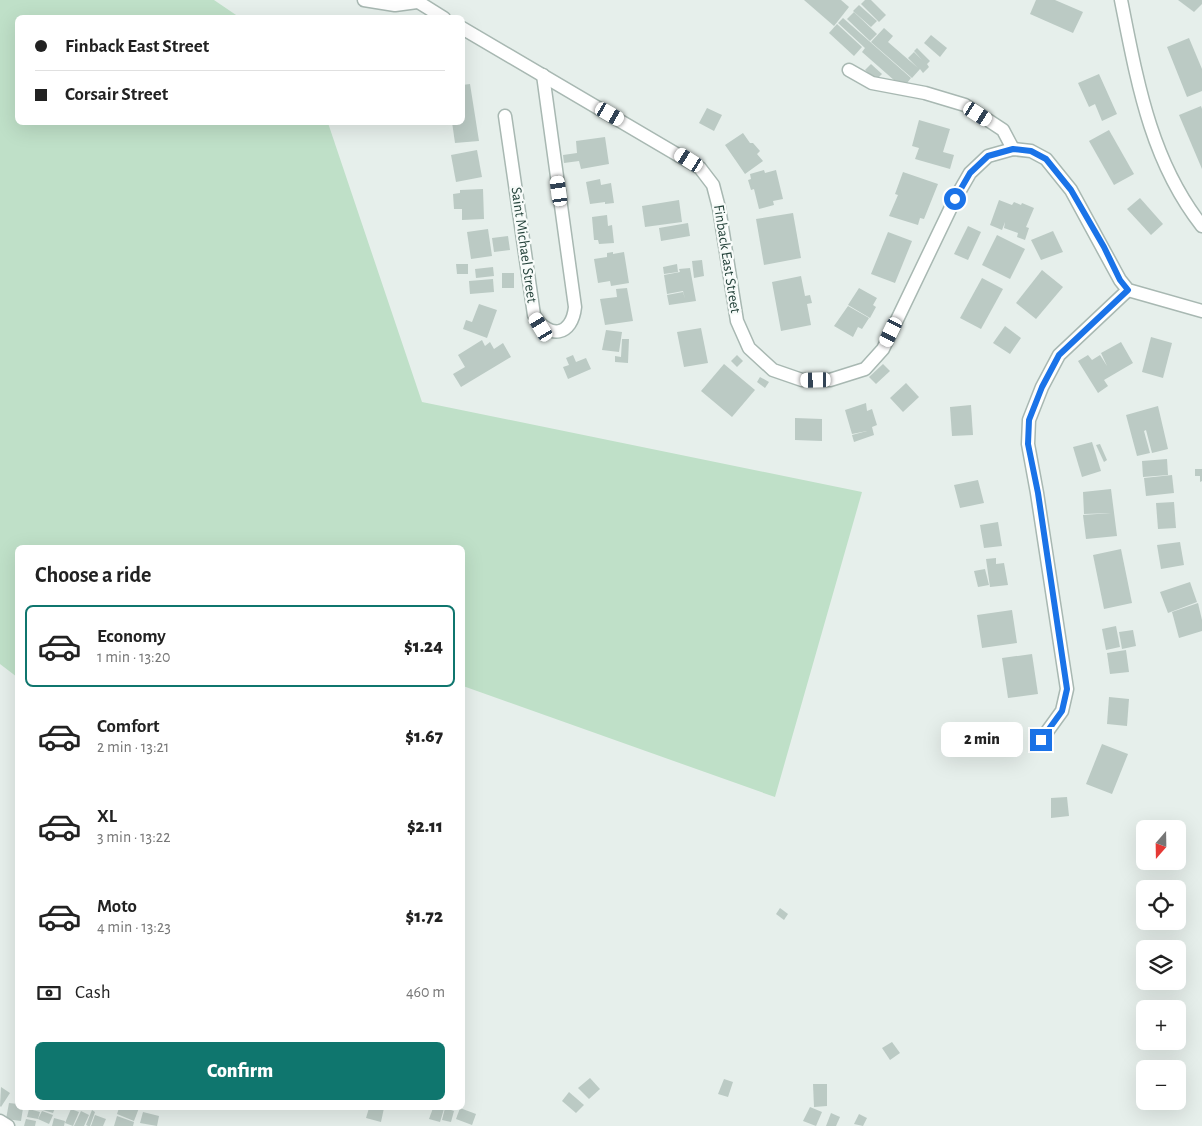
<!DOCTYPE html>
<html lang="en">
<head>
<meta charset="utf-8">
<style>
	body { margin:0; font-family:"Alegreya Sans",sans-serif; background:#f6f6f6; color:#222; height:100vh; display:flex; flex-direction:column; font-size:19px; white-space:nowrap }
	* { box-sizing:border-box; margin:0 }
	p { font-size:16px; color:#767676 }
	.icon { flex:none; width:28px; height:28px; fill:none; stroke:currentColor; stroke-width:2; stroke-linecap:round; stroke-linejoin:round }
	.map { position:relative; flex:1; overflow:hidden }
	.sheet { position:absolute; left:15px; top:545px; width:450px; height:565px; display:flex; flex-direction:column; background:#fff; border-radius:8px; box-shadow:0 5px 20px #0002 }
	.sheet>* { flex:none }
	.top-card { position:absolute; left:15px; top:15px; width:450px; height:110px; border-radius:8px; box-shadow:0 5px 20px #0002; display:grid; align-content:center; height:110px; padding:0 20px; background:#fff }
	.needle { width:32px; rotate:200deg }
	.tools { position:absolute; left:1136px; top:820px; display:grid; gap:10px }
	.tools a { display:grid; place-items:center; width:50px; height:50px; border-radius:8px; background:#fff; box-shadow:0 5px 20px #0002; font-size:25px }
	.end { position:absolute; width:22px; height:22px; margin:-11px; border:6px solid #1a73e8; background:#fff; box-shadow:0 0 0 2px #fff }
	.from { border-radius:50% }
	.bubble { position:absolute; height:35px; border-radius:8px; background:#fff; box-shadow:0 5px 20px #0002; font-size:16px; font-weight:800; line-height:35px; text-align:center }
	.car { position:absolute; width:15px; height:30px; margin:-15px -8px; border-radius:6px; box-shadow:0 0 4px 1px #0007; background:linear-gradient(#fff 24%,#345 0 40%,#fff 0 76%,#345 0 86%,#fff 0) }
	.top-card b { display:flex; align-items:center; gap:18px; height:48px; font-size:19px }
	.top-card b+b { border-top:1px solid #e0e0e0 }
	.top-card i { width:12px; height:12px; background:#222 }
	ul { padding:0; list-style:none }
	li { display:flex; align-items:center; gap:15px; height:82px; margin:0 10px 8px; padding:0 10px; border:2px solid transparent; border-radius:8px }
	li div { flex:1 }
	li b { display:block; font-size:19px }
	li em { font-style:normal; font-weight:800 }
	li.selected { border-color:#0f766e }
	li>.icon { width:45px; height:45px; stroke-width:1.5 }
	h2 { padding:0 20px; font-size:22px; line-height:60px }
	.pay { display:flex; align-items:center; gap:12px; height:55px; padding:0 20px; font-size:19px }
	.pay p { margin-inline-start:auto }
	.button { display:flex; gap:10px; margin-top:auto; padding:10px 20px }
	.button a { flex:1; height:58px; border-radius:8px; background:#0f766e; color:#fff; font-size:20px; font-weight:800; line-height:58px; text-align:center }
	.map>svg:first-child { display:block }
	.green { fill:#bfe0c8 }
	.building { fill:#bbcac4 }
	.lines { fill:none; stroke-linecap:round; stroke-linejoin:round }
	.minor-casing { stroke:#a8b8b2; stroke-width:15 }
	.minor { stroke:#fff; stroke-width:12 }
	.route { stroke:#1a73e8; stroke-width:6 }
	.labels { text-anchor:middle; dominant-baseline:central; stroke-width:4.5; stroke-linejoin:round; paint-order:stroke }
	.street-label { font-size:15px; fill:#24423a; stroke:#f7fbf9 }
</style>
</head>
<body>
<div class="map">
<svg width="1202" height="1126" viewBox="0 0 1202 1126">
	<rect width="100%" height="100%" fill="#e6efeb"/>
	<path class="green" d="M0,0h214l25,17 -221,1v104l310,1 94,279 440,90 -87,305 -312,-111 -1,-138h-444l-1,129 -17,-13z"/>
	<g class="building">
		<path d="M804,0h37l8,7 -15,19z"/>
		<path d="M865,0h6l15,15 -7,7 -18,-18z"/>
		<path d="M1036,0h19l28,12 -10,21 -43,-19z"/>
		<path d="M1178,0h24v4l-8,8z"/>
		<path d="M859,5l18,16 -6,6 -18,-16z"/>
		<path d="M854,12l23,22 -7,7 -23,-22z"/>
		<path d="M843,18l68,60 -8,10 -41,-36 3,-4 -27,-25z"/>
		<path d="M837,24l25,23 -8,9 -25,-23z"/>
		<path d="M884,28l9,8 -5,6 30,26 -10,-10 6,-6 8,8 -8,-9 3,-3 13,13 -3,3 2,3 -6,6 -3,-4 -8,9 -41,-36z"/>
		<path d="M931,35l16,13 -7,9 -16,-14z"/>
		<path d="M1189,38l13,31v22l-15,6 -20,-50z"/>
		<path d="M871,64l11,10 -6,6 -11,-10z"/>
		<path d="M1099,74l18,40 -15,7 -7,-17 -6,3 -11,-24z"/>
		<path d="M470,84l9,57 -24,2 -3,-21h10v-37z"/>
		<path d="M1201,106l1,3v60l-23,-54z"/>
		<path d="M707,108l15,7 -8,16 -15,-8z"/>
		<path d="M919,120l31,9 -7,23 11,3 -4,14 -35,-10 4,-11 -7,-2z"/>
		<path d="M1109,130l25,44 -20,11 -25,-44z"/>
		<path d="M743,133l7,10h3l7,8 -3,3 6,7 -18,13 -20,-29z"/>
		<path d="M605,137l4,27 -28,5 -2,-8 -15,2 -1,-8 14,-2 -1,-12z"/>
		<path d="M477,150l5,27 -26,5 -5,-27z"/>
		<path d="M764,170l1,3 11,-3 7,29 -10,2 1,4 -15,4 -5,-20 -3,1 -3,-10 3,-1 -1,-5z"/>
		<path d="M903,172l35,12 -14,35 -4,-1 -2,7 -29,-9 9,-21 -3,-1z"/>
		<path d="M600,179l1,6 10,-2 3,20 -9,1v-2l-15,2 -4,-22z"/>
		<path d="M483,189l1,30 -22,1v-11h-8l-1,-15 7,-1v-3z"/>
		<path d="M1140,198l23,26 -12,11 -24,-26z"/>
		<path d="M679,200l3,22 -37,5 -3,-21z"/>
		<path d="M999,200l13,5 2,-3 7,3 1,-2 12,5 -8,19 3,1 -4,12 -8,-3 1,-4 -14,-5 1,-6 -3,8 -12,-5z"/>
		<path d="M793,213l8,45 -37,7 -8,-46z"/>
		<path d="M607,215l1,11 4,-1 2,18 -15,1 -1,-4h-4l-2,-23z"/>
		<path d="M688,223l2,13 -29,5 -2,-13z"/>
		<path d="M968,226l13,6 -13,28 -14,-6z"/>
		<path d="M488,229l4,27 -21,3 -4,-27z"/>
		<path d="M1053,231l10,21 -22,8 -10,-20z"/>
		<path d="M888,232l24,9 -17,42 -24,-9z"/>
		<path d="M997,235l28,14 -15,30 -28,-14z"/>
		<path d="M508,236l2,14 -16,2 -2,-14z"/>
		<path d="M613,252v2l11,-2 5,31 -18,3 -1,-5 -12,2 -4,-24 13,-2v-4z"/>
		<path d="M702,260l2,16 -10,2 -2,-17z"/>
		<path d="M456,264h12v10h-11z"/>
		<path d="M677,264l1,8 -14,2 -1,-7z"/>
		<path d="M493,267l1,9 -18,2 -1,-9z"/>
		<path d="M690,268l6,33 -27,4 -2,-10 16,-3 2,7 -2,-8 -16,3 -3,-19 16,-3 -1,-3z"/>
		<path d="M1042,270l21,17 -27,32 -20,-16z"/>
		<rect x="502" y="273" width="12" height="15"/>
		<path d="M801,276l4,20 5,-1 2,8 -5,1 4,21 -30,6 -9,-49z"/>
		<path d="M982,278l21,11 -22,40 -21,-11z"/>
		<path d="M493,279l1,13 -24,2 -1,-13z"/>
		<path d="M627,288l6,33 -28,4 -5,-26 17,-2 -1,-8z"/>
		<path d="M859,288l18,10 -4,7 3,2 -6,11 -22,-13z"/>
		<path d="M479,304l18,6 -10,28 -24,-9 3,-9 6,2z"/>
		<path d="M848,306l21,12 -7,11 -4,-2 -5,10 -19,-11z"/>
		<path d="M1005,326l16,12 -11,16 -17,-11z"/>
		<path d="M701,328l7,35 -24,4 -7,-35z"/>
		<path d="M606,330l16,2 -3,20 -17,-2z"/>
		<path d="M1151,337l21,6 -9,35 -21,-6z"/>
		<path d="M622,339h7l-1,24 -13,-1v-6l6,1z"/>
		<path d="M482,340l3,6 5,-4 4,7 9,-6 8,14 -50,30 -8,-13 12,-7 -7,-12z"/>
		<path d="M1121,342l12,21 -29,17 4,6 -10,7 -20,-32 10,-6 4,5 8,-5 7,11 -6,-13z"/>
		<path d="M573,355l3,7 10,-4 5,11 -23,10 -5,-12 6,-2 -3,-7z"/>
		<path d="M737,355l6,6 -6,6 -6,-6z"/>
		<path d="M724,364l31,26 -23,27 -31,-26z"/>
		<path d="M883,364l7,7 -14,13 -7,-7z"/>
		<path d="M760,377l9,5 -4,6 -8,-6z"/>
		<path d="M906,383l13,14 -16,15 -13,-14z"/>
		<path d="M866,403l1,8 5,-2 5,16 -5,2 2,8 -20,7 -2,-7 15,-4 -15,3 -7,-24z"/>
		<path d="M971,405l2,30 -21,1 -2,-29z"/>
		<path d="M1158,406l10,43 -16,4 -6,-23 -2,1 6,22 -13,3 -11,-41z"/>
		<path d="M795,418l27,1v22l-27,-1z"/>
		<path d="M1092,442l9,29 -19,6 -9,-30z"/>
		<path d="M1100,444l7,16 -3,2 -8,-17z"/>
		<path d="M1167,459l1,16 -25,2 -1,-16z"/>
		<path d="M1195,469h7v12l-2,1v-6h-5z"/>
		<path d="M1172,475l2,18 -28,3 -2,-18z"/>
		<path d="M978,480l6,23 -24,5 -6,-23z"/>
		<path d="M1111,489l6,47 -31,3 -3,-24 28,-2 -27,1 -1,-22z"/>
		<path d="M1174,502l2,26 -18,1 -2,-26z"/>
		<path d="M998,522l4,24 -18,2 -4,-23z"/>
		<path d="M1180,542l4,23 -23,4 -4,-24z"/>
		<path d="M1121,549l11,54 -28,6 -11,-54z"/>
		<path d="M996,558v6l8,-1 4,22 -18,2 -4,-28z"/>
		<path d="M985,569l4,16 -11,2 -4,-16z"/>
		<path d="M1190,582l7,20 -29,11 -8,-21z"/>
		<path d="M1198,603l4,17v11l-23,7 -7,-26z"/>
		<path d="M1012,610l5,33 -35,5 -5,-33z"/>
		<path d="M1116,626l4,21 -14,3 -4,-21z"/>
		<path d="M1133,630l3,16 -14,3 -3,-17z"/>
		<path d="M1126,650l3,22 -19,2 -3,-21z"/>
		<path d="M1032,654l6,40 -30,4 -6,-40z"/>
		<path d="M1109,697l20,2 -2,27 -20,-2z"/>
		<path d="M1102,744l26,10 -16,40 -26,-10z"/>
		<path d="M1067,797l2,19 -18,2v-20z"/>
		<path d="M780,908l8,6 -4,6 -8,-6z"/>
		<path d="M892,1042l8,11 -10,7 -8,-12z"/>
		<path d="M590,1078l10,11 -11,10 -11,-11z"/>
		<path d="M724,1079l9,3 -5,15 -10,-3z"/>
		<path d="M813,1084h14v22l-13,1z"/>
		<path d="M1,1087l9,6 -9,14 -1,-1z"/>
		<path d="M569,1092l15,13 -8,8 -14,-12z"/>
		<path d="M9,1103l9,1v4h5l-2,13 -15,-2z"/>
		<path d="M810,1107l12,5 -6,14 -13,-5z"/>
		<path d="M36,1108h19l-2,5z"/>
		<path d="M119,1108h20l-5,13 -17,-7z"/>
		<path d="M369,1108h15l-3,14 -15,-4z"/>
		<path d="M433,1108l11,1 -4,13 -11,-3z"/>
		<path d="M445,1108l9,3 -3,11 -9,-2z"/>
		<path d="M460,1108l16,6 -4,11 -16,-6z"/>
		<path d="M29,1109l11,3 -2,7 -11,-2z"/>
		<path d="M71,1109l8,3 -6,14 -8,-3z"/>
		<path d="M92,1110l3,2 -5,14h-2l-2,-1z"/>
		<path d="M42,1111l11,4 -4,9 -11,-5z"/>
		<path d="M81,1111l8,4 -5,11h-10z"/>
		<path d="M143,1112l16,4 -2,10 -17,-3z"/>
		<path d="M831,1113l9,4 -4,9h-10z"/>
		<path d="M859,1114l8,4 -4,8 -9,-2z"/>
		<path d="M95,1115l11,4 -3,7h-12z"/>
		<path d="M117,1116l17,6 -1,4h-19z"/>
		<path d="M54,1118l11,3 -1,5h-12z"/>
		<path d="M26,1119l10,2 -1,5h-11z"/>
	</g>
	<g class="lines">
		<defs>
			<g id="minor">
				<path d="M364,0l31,5 22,-3"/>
				<path d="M415,0l29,18"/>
				<path d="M1121,0c16,80 29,160 81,226"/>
				<path d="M462,28l238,140 13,17 6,23 18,113 12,27 24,22 29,10h28l35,-11 18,-20 72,-150 15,-26 18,-17 25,-7 18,2 15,8 25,31 49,90 8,10 74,21"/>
				<path d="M849,70l23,13 53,10 40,12 38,25 10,19"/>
				<path d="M505,116l29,199c15,25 38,21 41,-8l-32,-232"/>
				<path d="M1041,740l21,-29 5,-22 -30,-196 -9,-49 1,-24 13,-33 17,-32 69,-65"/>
				<path d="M0,1121l8,5"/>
			</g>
		</defs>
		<use href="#minor" class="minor-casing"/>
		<use href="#minor" class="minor"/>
	</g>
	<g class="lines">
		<path class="route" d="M955,199l15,-26 18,-17 25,-7 18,2 15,8 25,31 33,57 16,33 8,10 -69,65 -17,32 -13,33 -1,24 10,49 29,196 -5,22 -21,29"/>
	</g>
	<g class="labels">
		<g class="street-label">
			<text transform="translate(524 245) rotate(82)">Saint Michael Street</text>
			<text transform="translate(727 259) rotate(81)">Finback East Street</text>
		</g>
	</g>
</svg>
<div class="tools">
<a><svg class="needle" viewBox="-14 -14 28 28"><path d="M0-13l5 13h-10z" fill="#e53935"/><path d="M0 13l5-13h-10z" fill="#767676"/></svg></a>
<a><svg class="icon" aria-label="locate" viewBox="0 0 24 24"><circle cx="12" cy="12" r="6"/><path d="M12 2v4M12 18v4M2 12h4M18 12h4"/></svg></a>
<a><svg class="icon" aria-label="layers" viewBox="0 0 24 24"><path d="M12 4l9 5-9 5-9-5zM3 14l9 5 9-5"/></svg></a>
<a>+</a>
<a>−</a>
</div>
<i class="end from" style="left:955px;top:199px"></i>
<i class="end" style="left:1041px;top:740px"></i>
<div class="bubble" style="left:941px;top:722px;width:82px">2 min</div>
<i class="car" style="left:610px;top:114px;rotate:120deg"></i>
<i class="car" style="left:978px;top:114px;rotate:123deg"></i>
<i class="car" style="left:689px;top:160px;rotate:302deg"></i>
<i class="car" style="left:559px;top:191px;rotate:352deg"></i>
<i class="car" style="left:541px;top:327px;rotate:329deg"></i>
<i class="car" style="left:891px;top:332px;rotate:206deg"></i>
<i class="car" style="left:816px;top:380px;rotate:269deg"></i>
<div class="top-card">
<b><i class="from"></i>Finback East Street</b>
<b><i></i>Corsair Street</b>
</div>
<section class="sheet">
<h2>Choose a ride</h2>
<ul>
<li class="selected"><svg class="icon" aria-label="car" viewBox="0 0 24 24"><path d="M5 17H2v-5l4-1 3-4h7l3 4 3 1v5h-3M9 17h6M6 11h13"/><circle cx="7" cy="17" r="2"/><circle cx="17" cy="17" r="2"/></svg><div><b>Economy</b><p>1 min · 13:20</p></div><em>$1.24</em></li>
<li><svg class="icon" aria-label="car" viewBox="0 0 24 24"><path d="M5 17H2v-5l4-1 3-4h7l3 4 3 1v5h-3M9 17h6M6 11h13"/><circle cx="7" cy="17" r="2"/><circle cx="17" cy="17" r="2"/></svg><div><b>Comfort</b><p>2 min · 13:21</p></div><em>$1.67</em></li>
<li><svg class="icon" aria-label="car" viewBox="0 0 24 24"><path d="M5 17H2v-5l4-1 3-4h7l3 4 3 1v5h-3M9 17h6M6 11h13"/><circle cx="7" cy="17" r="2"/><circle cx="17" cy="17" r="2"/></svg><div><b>XL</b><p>3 min · 13:22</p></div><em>$2.11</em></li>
<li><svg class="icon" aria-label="car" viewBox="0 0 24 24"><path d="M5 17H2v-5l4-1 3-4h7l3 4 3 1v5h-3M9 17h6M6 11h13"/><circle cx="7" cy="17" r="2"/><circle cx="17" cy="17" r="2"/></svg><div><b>Moto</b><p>4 min · 13:23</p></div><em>$1.72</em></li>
</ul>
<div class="pay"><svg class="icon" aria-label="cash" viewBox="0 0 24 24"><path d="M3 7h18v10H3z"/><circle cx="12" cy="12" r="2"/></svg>Cash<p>460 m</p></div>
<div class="button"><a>Confirm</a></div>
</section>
</div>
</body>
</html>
